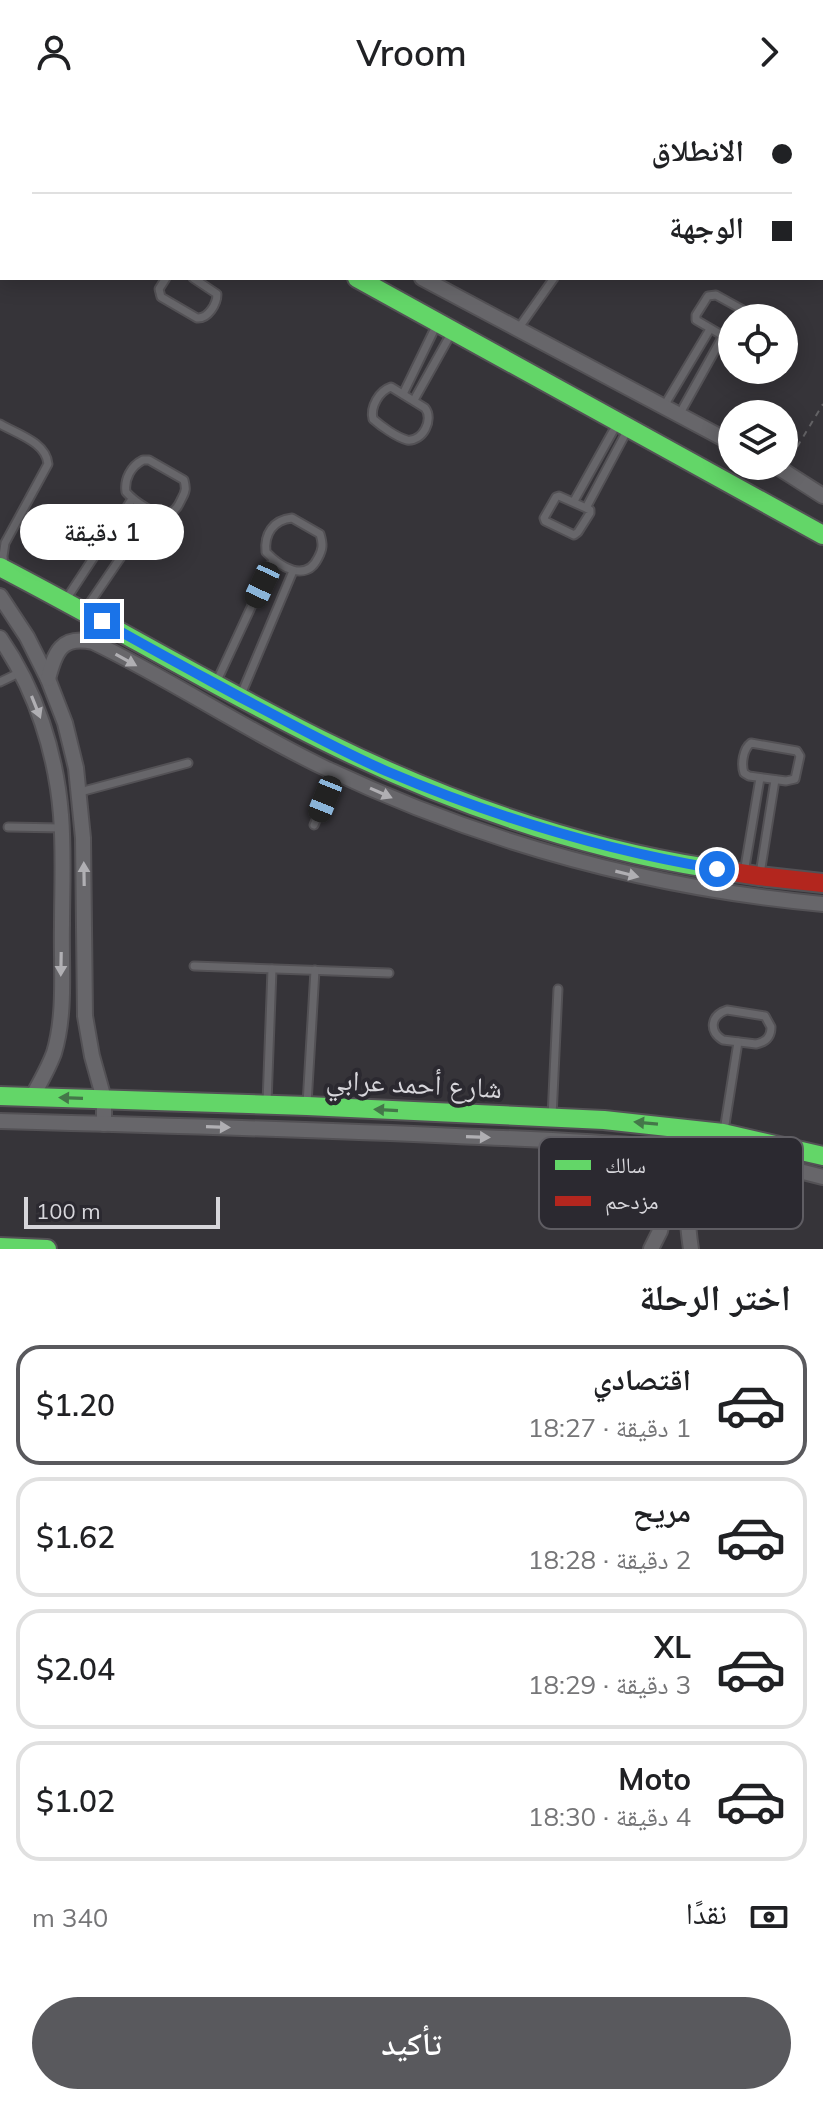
<!DOCTYPE html>
<html lang="ar">
<head>
<meta charset="utf-8">
<style>
	body { margin:0; font-family:Mulish,"Noto Naskh Arabic",sans-serif; background:#f2f2f2; color:#202124; direction:rtl; height:100vh; display:flex; flex-direction:column; font-size:30px; white-space:nowrap }
	* { box-sizing:border-box; margin:0 }
	p { font-size:26px; color:#757577 }
	.icon { flex:none; width:44px; height:44px; fill:none; stroke:currentColor; stroke-width:2; stroke-linecap:round; stroke-linejoin:round }
	.map { position:relative; height:1145px; overflow:hidden; direction:ltr }
	.panel { display:flex; flex-direction:column; background:#fff; flex:1 }
	.panel>* { flex:none }
	.hud { position:absolute; left:0px; top:0px; width:824px; height:176px; box-shadow:0 4px 20px #0003; direction:rtl; display:grid; align-content:center; height:176px; padding:0 32px; background:#fff }
	.buttons { position:absolute; left:718px; top:200px; display:grid; gap:16px }
	.buttons a { display:grid; place-items:center; width:80px; height:80px; border-radius:50%; background:#fff; box-shadow:0 4px 20px #0003; font-size:40px }
	.scale { position:absolute; left:24px; bottom:20px; width:196px; box-sizing:border-box; padding-left:8px; border:4px solid #d7d6db; border-top:0; font-size:22px; line-height:28px; white-space:nowrap; color:#d7d6db; -webkit-text-stroke:6px #2b2930; paint-order:stroke }
	.end { position:absolute; width:36px; height:36px; margin:-18px; border:10px solid #1a73e8; background:#fff; box-shadow:0 0 0 4px #fff }
	.from { border-radius:50% }
	.bubble { position:absolute; height:56px; border-radius:28px; background:#fff; box-shadow:0 4px 20px #0003; font-size:26px; font-weight:600; line-height:56px; text-align:center; direction:rtl }
	.car { position:absolute; width:24px; height:48px; margin:-24px -12px; border-radius:10px; box-shadow:0 0 6px 2px #0007; background:linear-gradient(#222 24%,#8ab4d8 0 40%,#222 0 76%,#8ab4d8 0 86%,#222 0) }
	.hud b { display:flex; align-items:center; gap:28px; height:76px; font-size:30px }
	.hud b+b { border-top:2px solid #e0e0e0 }
	.hud i { width:20px; height:20px; background:#202124 }
	ul { padding:0; list-style:none }
	li { display:flex; align-items:center; gap:24px; height:120px; margin:0 16px 12px; padding:0 16px; border:4px solid #e0e0e0; border-radius:24px }
	li div { flex:1 }
	li b { display:block; font-size:30px }
	li em { font-style:normal; font-weight:600 }
	li.selected { border-color:#59595d }
	li>.icon { width:72px; height:72px; stroke-width:1.5 }
	h2 { padding:0 32px; font-size:36px; line-height:96px }
	.pay { display:flex; align-items:center; gap:20px; height:88px; padding:0 32px; font-size:30px }
	.pay p { margin-inline-start:auto }
	.button { display:flex; gap:16px; margin-top:auto; padding:16px 32px }
	.button a { flex:1; height:92px; border-radius:48px; background:#59595d; color:#fff; font-size:32px; font-weight:600; line-height:92px; text-align:center }
	header { display:flex; justify-content:space-between; align-items:center; height:104px; padding:0 32px; background:#fff; font-size:36px; font-weight:600 }
	.map>svg:first-child { display:block }
	.lines { fill:none; stroke-linecap:round; stroke-linejoin:round }
	.lane-casing { stroke:#535155; stroke-width:11 }
	.street-casing { stroke:#535155; stroke-width:18 }
	.fast-casing { stroke:#535155; stroke-width:22 }
	.jam-casing { stroke:#535155; stroke-width:22 }
	.path { stroke:#636265; stroke-width:2; stroke-dasharray:6 6; stroke-linecap:butt }
	.lane { stroke:#67666a; stroke-width:7 }
	.street { stroke:#67666a; stroke-width:14 }
	.fast { stroke:#63d668; stroke-width:18 }
	.jam { stroke:#b3261e; stroke-width:18 }
	.oneway { fill:#b0afb3 }
	.oneway2 { fill:#447749 }
	.route { stroke:#1a73e8; stroke-width:10 }
	.labels { text-anchor:middle; dominant-baseline:central; stroke-width:8; stroke-linejoin:round; paint-order:stroke }
	.street-label { font-size:28px; fill:#d7d6db; stroke:#2b2930 }
	.key { fill:#2b2930; stroke:#5f5d63; stroke-width:2 }
	.key-label { font-size:22px; fill:#d7d6db }
</style>
</head>
<body>
<header><svg class="icon" aria-label="forward" viewBox="0 0 24 24"><path d="M9 5l7 7-7 7"/></svg>Vroom<svg class="icon" aria-label="person" viewBox="0 0 24 24"><circle cx="12" cy="8" r="4"/><path d="M4 21q1-7 8-7t8 7"/></svg></header>
<div class="map">
<svg width="823" height="1145" viewBox="0 0 823 1145">
	<rect width="100%" height="100%" fill="#363439"/>
	<g class="lines">
		<defs>
			<g id="lane">
				<path d="M298,0l4,2"/>
				<path d="M282,2l1,-2"/>
				<path d="M323,2l1,-2"/>
				<path d="M0,73h2"/>
				<path d="M0,107l2,1"/>
				<path d="M166,174l-7,11 2,8 36,21c11,1 20,-14 20,-24l-24,-16"/>
				<path d="M518,225l36,-51"/>
				<path d="M732,237l-36,-21v-5l12,-19 8,-1 36,20 2,3"/>
				<path d="M391,283l34,21c9,11 -2,34 -18,32 -11,-3 -26,-14 -34,-21 -3,-12 6,-28 18,-32z"/>
				<path d="M403,290l34,-70"/>
				<path d="M414,296l38,-68"/>
				<path d="M664,302l46,-77"/>
				<path d="M679,311l44,-79"/>
				<path d="M0,320c17,10 46,18 48,40l-43,79 -2,13 1,11"/>
				<path d="M143,356h6l35,20c2,8 2,11 -2,18 -3,6 -5,12 -12,15 -13,5 -36,-12 -44,-21 -2,-13 5,-26 17,-32z"/>
				<path d="M574,397l43,-77"/>
				<path d="M586,404l-27,-12 -3,1 -12,21 1,3 29,14 4,-3 12,-19v-3l-4,-2 42,-79"/>
				<path d="M292,414l28,16c3,10 3,15 -2,24 -12,25 -38,9 -52,-6 -2,-18 7,-32 26,-34z"/>
				<path d="M65,497l67,-102"/>
				<path d="M85,506l68,-100"/>
				<path d="M0,578l21,-10"/>
				<path d="M215,581l58,-125"/>
				<path d="M240,593l53,-126"/>
				<path d="M751,639l46,8 3,5 -5,23 -9,2 -37,-5 -5,-3c-3,-9 -1,-24 7,-30z"/>
				<path d="M80,688l108,-29"/>
				<path d="M314,721l22,-52"/>
				<path d="M8,723l54,1"/>
				<path d="M744,769l16,-95"/>
				<path d="M760,770l15,-94"/>
				<path d="M194,862l195,7"/>
				<path d="M727,906l38,6 6,11c0,10 -5,15 -15,17l-33,-4c-15,-9 -12,-25 4,-30z"/>
				<path d="M267,999l5,-134"/>
				<path d="M307,1000l8,-134"/>
				<path d="M552,1013l6,-128"/>
				<path d="M724,1027l14,-89"/>
			</g>
			<g id="street">
				<path d="M38,0l4,2"/>
				<path d="M95,0l4,2"/>
				<path d="M422,174l310,165"/>
				<path d="M776,362l47,30"/>
				<path d="M0,492l27,41 21,42 17,44 11,45 7,70 2,178 7,40 12,43v25"/>
				<path d="M0,534c36,52 56,115 61,177 3,37 1,74 1,110 -1,42 4,88 -8,128 -6,16 -14,30 -22,44"/>
				<path d="M48,575c7,-27 13,-44 45,-37 79,38 151,87 230,125 158,75 325,121 500,137"/>
				<path d="M0,1017c152,4 304,8 456,15 123,5 247,8 367,41"/>
				<path d="M651,1145l9,-18 10,-43 8,-4 12,2"/>
				<path d="M691,1145c-5,-31 -6,-72 14,-99 5,-7 12,-11 18,-17"/>
			</g>
			<g id="fast">
				<path d="M357,174l466,257"/>
				<path d="M0,463c108,56 213,119 322,173 121,60 253,107 386,128"/>
				<path d="M0,992l307,10 297,14 119,13 100,23"/>
				<path d="M0,1143l47,2"/>
			</g>
			<path id="jam" d="M708,764l51,8 64,7"/>
		</defs>
		<use href="#lane" class="lane-casing"/>
		<use href="#street" class="street-casing"/>
		<use href="#fast" class="fast-casing"/>
		<use href="#jam" class="jam-casing"/>
		<path class="path" d="M791,353l32,-53"/>
		<use href="#lane" class="lane"/>
		<use href="#street" class="street"/>
		<use href="#fast" class="fast"/>
		<use href="#jam" class="jam"/>
	</g>
	<defs><path id="oneway-solid" d="M-6-.8H1V-3.2L6.5 0L1 3.2V.8H-6Z" transform="scale(2)"/></defs>
	<g class="oneway">
		<use href="#oneway-solid" transform="translate(126 556) rotate(29)"/>
		<use href="#oneway-solid" transform="translate(36 603) rotate(68)"/>
		<use href="#oneway-solid" transform="translate(381 689) rotate(24)"/>
		<use href="#oneway-solid" transform="translate(84 770) rotate(-91)"/>
		<use href="#oneway-solid" transform="translate(627 770) rotate(14)"/>
		<use href="#oneway-solid" transform="translate(61 860) rotate(91)"/>
		<use href="#oneway-solid" transform="translate(218 1023) rotate(2)"/>
		<use href="#oneway-solid" transform="translate(478 1033) rotate(2)"/>
	</g>
	<g class="oneway2">
		<use href="#oneway-solid" transform="translate(71 994) rotate(-178)"/>
		<use href="#oneway-solid" transform="translate(386 1006) rotate(-177)"/>
		<use href="#oneway-solid" transform="translate(646 1019) rotate(-175)"/>
	</g>
	<g class="lines">
		<path class="route" d="M102,517c45,26 92,51 138,76 48,25 96,52 146,74 106,45 217,79 331,98"/>
	</g>
	<g class="labels">
		<g class="street-label">
			<text transform="translate(414 979) rotate(3)">شارع أحمد عرابي</text>
		</g>
	</g>
	<rect x="539" y="1033" width="264" height="92" rx="12" class="key"/>
	<rect x="555" y="1056" width="36" height="10" fill="#63d668"/>
	<rect x="555" y="1092" width="36" height="10" fill="#b3261e"/>
	<g class="key-label">
		<text x="605" y="1069">سالك</text>
		<text x="605" y="1105">مزدحم</text>
	</g>
</svg>
<div class="buttons">
<a><svg class="icon" aria-label="locate" viewBox="0 0 24 24"><circle cx="12" cy="12" r="6"/><path d="M12 2v4M12 18v4M2 12h4M18 12h4"/></svg></a>
<a><svg class="icon" aria-label="layers" viewBox="0 0 24 24"><path d="M12 4l9 5-9 5-9-5zM3 14l9 5 9-5"/></svg></a>
</div>
<div class="scale">100 m</div>
<i class="end from" style="left:717px;top:765px"></i>
<i class="end" style="left:102px;top:517px"></i>
<div class="bubble" style="left:20px;top:400px;width:164px">1 دقيقة</div>
<i class="car" style="left:262px;top:481px;rotate:205deg"></i>
<i class="car" style="left:325px;top:695px;rotate:202deg"></i>
<div class="hud">
<b><i class="from"></i>الانطلاق</b>
<b><i></i>الوجهة</b>
</div>
</div>
<section class="panel">
<h2>اختر الرحلة</h2>
<ul>
<li class="selected"><svg class="icon" aria-label="car" viewBox="0 0 24 24"><path d="M5 17H2v-5l4-1 3-4h7l3 4 3 1v5h-3M9 17h6M6 11h13"/><circle cx="7" cy="17" r="2"/><circle cx="17" cy="17" r="2"/></svg><div><b>اقتصادي</b><p>1 دقيقة · 18:27</p></div><em>$1.20</em></li>
<li><svg class="icon" aria-label="car" viewBox="0 0 24 24"><path d="M5 17H2v-5l4-1 3-4h7l3 4 3 1v5h-3M9 17h6M6 11h13"/><circle cx="7" cy="17" r="2"/><circle cx="17" cy="17" r="2"/></svg><div><b>مريح</b><p>2 دقيقة · 18:28</p></div><em>$1.62</em></li>
<li><svg class="icon" aria-label="car" viewBox="0 0 24 24"><path d="M5 17H2v-5l4-1 3-4h7l3 4 3 1v5h-3M9 17h6M6 11h13"/><circle cx="7" cy="17" r="2"/><circle cx="17" cy="17" r="2"/></svg><div><b>XL</b><p>3 دقيقة · 18:29</p></div><em>$2.04</em></li>
<li><svg class="icon" aria-label="car" viewBox="0 0 24 24"><path d="M5 17H2v-5l4-1 3-4h7l3 4 3 1v5h-3M9 17h6M6 11h13"/><circle cx="7" cy="17" r="2"/><circle cx="17" cy="17" r="2"/></svg><div><b>Moto</b><p>4 دقيقة · 18:30</p></div><em>$1.02</em></li>
</ul>
<div class="pay"><svg class="icon" aria-label="cash" viewBox="0 0 24 24"><path d="M3 7h18v10H3z"/><circle cx="12" cy="12" r="2"/></svg>نقدًا<p>340 m</p></div>
<div class="button"><a>تأكيد</a></div>
</section>
</body>
</html>
